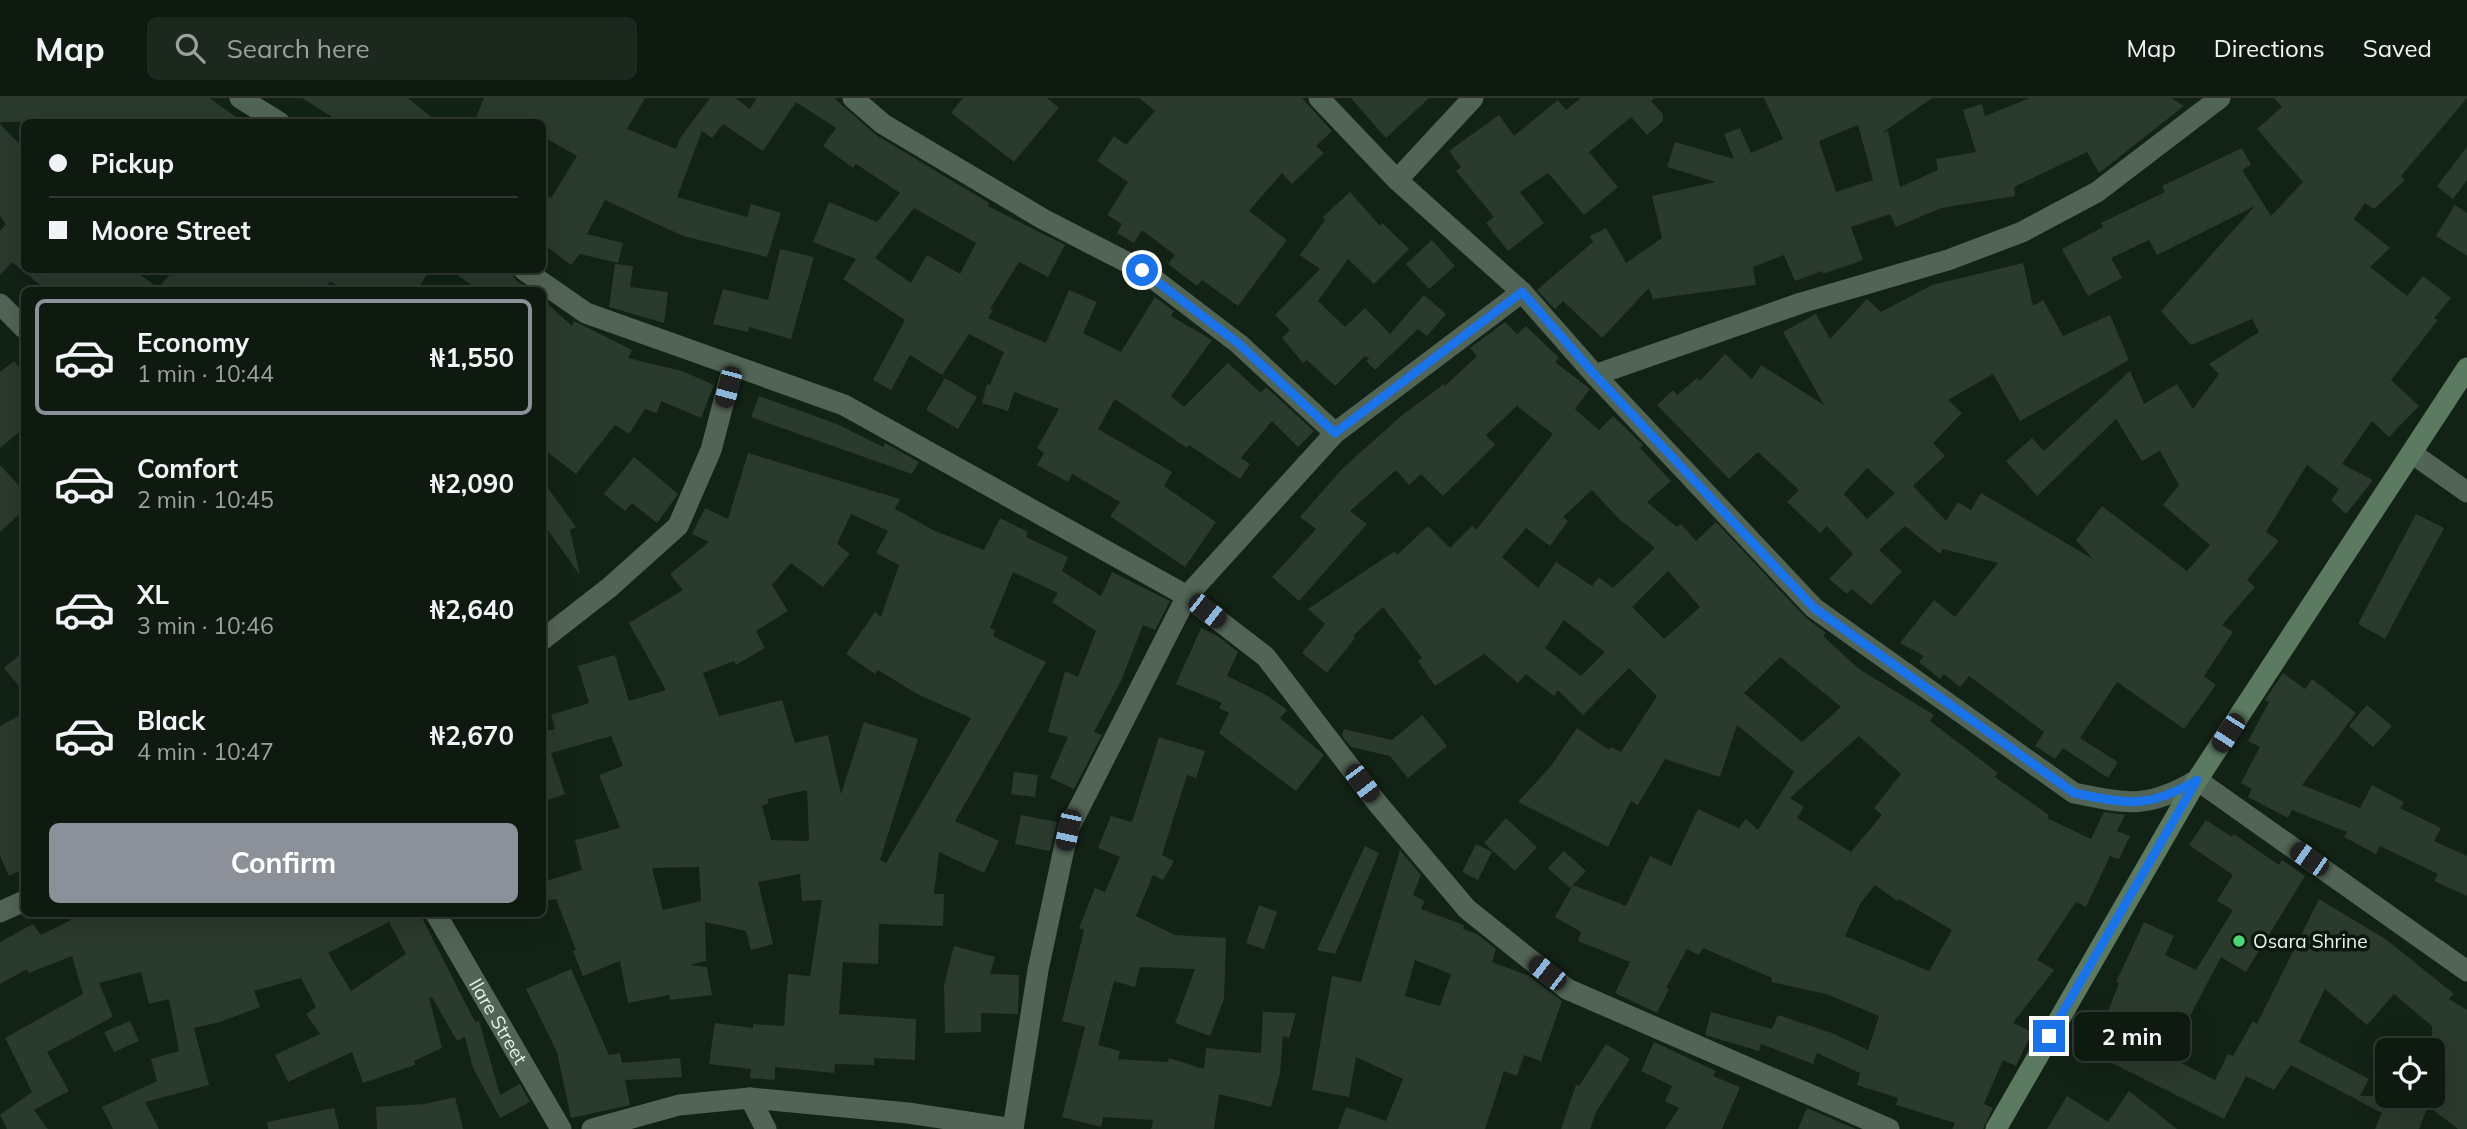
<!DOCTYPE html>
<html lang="en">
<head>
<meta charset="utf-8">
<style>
	body { margin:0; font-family:Mulish,sans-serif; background:#1c271e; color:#f1f3f6; height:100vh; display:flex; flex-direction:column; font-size:26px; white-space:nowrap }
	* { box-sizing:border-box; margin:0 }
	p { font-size:23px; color:#9ba19f }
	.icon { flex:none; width:38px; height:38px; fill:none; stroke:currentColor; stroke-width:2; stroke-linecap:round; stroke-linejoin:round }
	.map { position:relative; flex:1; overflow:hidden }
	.drawer { position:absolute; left:21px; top:189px; width:525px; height:630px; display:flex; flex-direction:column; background:#0e1a10; border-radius:10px; box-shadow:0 7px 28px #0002,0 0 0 2px #2e3830 }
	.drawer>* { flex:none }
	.guide { position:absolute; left:21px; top:21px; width:525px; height:154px; border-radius:10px; box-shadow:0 7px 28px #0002,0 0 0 2px #2e3830; display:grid; align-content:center; height:154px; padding:0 28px; background:#0e1a10 }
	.fabs { position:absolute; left:2375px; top:940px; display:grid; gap:14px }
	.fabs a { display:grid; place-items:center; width:70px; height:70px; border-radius:10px; background:#0e1a10; box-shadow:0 7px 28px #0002,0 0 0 2px #2e3830; font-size:35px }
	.end { position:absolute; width:32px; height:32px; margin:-16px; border:9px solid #1a73e8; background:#fff; box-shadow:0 0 0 4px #fff }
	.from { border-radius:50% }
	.bubble { position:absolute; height:49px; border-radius:10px; background:#0e1a10; box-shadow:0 7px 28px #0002,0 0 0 2px #2e3830; font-size:23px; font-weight:700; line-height:49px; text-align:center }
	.car { position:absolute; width:21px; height:42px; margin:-21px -10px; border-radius:9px; box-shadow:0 0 5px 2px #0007; background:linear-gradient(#222 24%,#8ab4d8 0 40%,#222 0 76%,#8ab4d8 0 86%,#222 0) }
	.guide b { display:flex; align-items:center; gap:24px; height:66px; font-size:26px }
	.guide b+b { border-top:2px solid #2e3830 }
	.guide i { width:18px; height:18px; background:#f1f3f6 }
	ul { padding:12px 0 0; list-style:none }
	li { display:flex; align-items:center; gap:21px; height:116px; margin:0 14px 10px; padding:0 14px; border:4px solid transparent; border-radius:10px }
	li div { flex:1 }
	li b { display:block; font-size:26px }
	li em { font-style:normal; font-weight:700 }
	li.selected { border-color:#8c9099 }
	li>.icon { width:63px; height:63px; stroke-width:1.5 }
	.cta { display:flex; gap:14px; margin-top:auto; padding:14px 28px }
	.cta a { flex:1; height:80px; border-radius:10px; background:#8c9099; color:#fff; font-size:28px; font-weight:700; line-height:80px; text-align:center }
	header { display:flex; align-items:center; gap:42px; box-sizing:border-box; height:98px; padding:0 35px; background:#0e1a10; border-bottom:2px solid #2e3830 }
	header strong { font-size:33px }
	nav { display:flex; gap:38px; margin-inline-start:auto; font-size:24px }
	.search { width:490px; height:63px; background:#1c271e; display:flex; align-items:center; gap:18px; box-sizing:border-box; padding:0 24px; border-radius:10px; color:#9ba19f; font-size:26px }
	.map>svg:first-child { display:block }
	.building { fill:#2a3a2d; fill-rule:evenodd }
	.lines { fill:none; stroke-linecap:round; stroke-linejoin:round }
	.street { stroke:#526455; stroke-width:21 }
	.secondary { stroke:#5b7a61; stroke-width:21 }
	.route { stroke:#1a73e8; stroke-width:9 }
	.poi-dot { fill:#4cd676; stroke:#09180d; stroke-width:2.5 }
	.labels { text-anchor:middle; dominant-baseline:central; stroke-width:7; stroke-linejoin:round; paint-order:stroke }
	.poi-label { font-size:19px; fill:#e8f2e9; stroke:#09180d; text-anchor:start }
	.street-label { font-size:19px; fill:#e8f2e9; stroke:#09180d }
</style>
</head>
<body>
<header>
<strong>Map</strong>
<div class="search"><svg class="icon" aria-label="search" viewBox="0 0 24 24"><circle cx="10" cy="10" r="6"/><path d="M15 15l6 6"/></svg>Search here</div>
<nav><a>Map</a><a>Directions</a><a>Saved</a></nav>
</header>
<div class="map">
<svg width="2467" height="1031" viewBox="0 0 2467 1031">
	<rect width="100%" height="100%" fill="#122215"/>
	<g class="building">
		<path d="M0,0h209l34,24h-243z"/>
		<path d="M302,0h106l29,24h-97z"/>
		<path d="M484,0h161l-18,31 49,20 4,-11 30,-40h25l15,11 7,-11h77l42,37 113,68 -1,3 77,39 -17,32 -29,-15 -29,47 3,1 -5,8 58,25 23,-53 28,12 -14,31 38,19 34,-55 19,14 -3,5 41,24 -41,56 13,11 44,-44 33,30 5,-6 48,44 -16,16 -26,-26 -31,37 9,6 -10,15 -51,-34 -2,3 -72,-49 -17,30 74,43 -8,14 52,36 -31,45 -75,-51 10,-14 -48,-28 -4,8 -31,-17 7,-12 -7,-5 22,-39 -45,-17 -6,19 -26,-8 5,-19 3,1 14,-33 -35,-18 -27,41 -32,-20 -19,35 -18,-10 32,-60 -62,-41 13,-20 -43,-17 16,-40 48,20 23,-29 -44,-29 -3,4 -30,-22 13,-18 -40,-26 -33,49 -40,-27 -11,14 -10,-7 -25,66 70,20 4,-13 30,9 -14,44 -84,-21 -78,-36 -18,34 36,9 -5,20 -38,-9 -9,11 -29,-22v-50l9,5 26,-42 -35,-20v-14h-68zM914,110l62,35 -16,31 -33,-19 -16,28 -36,-25z"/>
		<path d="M963,0h84l12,10 -45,54 -63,-49z"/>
		<path d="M1139,0h163l30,33 -16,15 8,7 -32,31 -10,-11 -33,38 38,29 -49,66 -36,-26 -5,6 -29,-22 7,-9 -33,-25 -8,13 -17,-10 5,-9 -15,-9 21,-33 -31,-21 17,-25 12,9 29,-34z"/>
		<path d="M1351,0h78l-43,40z"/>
		<path d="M1581,0h74l-4,3 12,13v7l-16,14 -16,-18 -42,35 29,35 -34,28 -36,-42 -28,19 24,31 -36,28 -22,-28 8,-6 -38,-46 5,-4 -12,-16 50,-36 15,21 44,-36 8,10z"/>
		<path d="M1764,0h168l-50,35 6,-2 12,56 38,-17 -2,-11 40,-7 -13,-42 19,-6 3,12 45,-18h141l13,8 -85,67 -12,-21 -73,35 1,9 -74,12 -45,19 -6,-13 -39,13 12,33 -40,14 -1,-3 -27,10 -11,-26 -31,12 3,18 -103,14 -4,-11 -47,50 -39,-37 -8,8 -6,-6 -12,-13 56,-48 -3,-6 16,-8 20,35 36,-25 -10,-42 64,-14 -49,-15 8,-25 59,17 -10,-25 16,-6 11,25 32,-14zM1858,27l15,55 -37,12 -17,-51z"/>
		<path d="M2274,0h193l-66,78 4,4 -31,29 -9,-6 -11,16 36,29 -20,19 37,29 16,-20 28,22 -17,20 4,2 -47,60 28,26 -30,31 -17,-16 -30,43 31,16 -27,34 -15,-14 8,-11 -32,-24 -41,67 13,9 -32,39 8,7 -33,38 11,7 -29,44 12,9 -32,44 -67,-47 -37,56 38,24 -10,16 -45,-30 -8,11 -20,-13 9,-14 -25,-19 -50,-37 -9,11 -16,-13 -4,5 -21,-17 5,-6 -24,-13 34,-43 21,17 43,-54 -55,-14 -3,5 -35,-28 -26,24 23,21 -31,34 -19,-16 -5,5 -18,-15 24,-25 -26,-28 -7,7 -33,-31 12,-12 -41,-38 -29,27 -72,-74 16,-15 4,5 20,-17 3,3 25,-27 27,25 9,-14 63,40 -41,-73 33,-18 14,25 37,-40 14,13 51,-27 91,-22 10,43 10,-6 20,36 47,-21 19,45 -109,61 -27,-47 -45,26 14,13 -29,30 12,13 -32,30 33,35 12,-19 13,8 10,-17 112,66 -17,-19 26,-34 85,65 23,-26 -47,-40 16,-20 -19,-34 -18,10 -26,-42 -79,77 -31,-35 26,-23 12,13 86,-80 14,33 33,-20 16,25 26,-35 -10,-10 50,-32 -7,-13 -61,26 -30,-34 94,-105 -98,49 -8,-15 -38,18 11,20 -34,18 -26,-47 41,-22 -2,-4 64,-31 -3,-6 80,-38 9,17 -9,5 29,46 32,-34 -46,-53 25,-22zM1867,370l28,25 -28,26 -23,-25z"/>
		<path d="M0,26l24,25v121h110l24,18 16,-18h256l-13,20h-73l-14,-9 -5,9h-279l-34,-28 -12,13v-44l6,-7 -6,-8z"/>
		<path d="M2467,49v33l-14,19 -16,-13z"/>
		<path d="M1350,94l30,34 2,-3 27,26 -35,35 -26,-25 -30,42 27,26 20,-19 25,26 34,-39 22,19 -19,22 -9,-7 -43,41 -9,-9 7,-7 -5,4 -3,-2 -30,30 -28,-26 -4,3 -21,-25 8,-8 -15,-15 45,-46 -20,-14 25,-35 -2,-3z"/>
		<path d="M2455,107l12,8v43l-31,-20z"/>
		<path d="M1432,142l23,26 -26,23 -23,-25z"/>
		<path d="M780,151l34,8 -23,82 -42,-12 -1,5 -35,-8 10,-35 45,11z"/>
		<path d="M615,166l18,2 -3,21 38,5 -4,31 -55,-16z"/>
		<path d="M450,172h61l5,10 15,10h-52z"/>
		<path d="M542,201l30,27 2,-5 58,29 -4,8 54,13 32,14 -13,33 -40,-17 -4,12 -12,-4 -16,25 -14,-9 -39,49 -34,-26z"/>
		<path d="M1505,224l12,12 9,-8 33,32 -4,4 35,27 -15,20 24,21 14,-14 30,29 -3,3 31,33 -24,21 30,25 4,-3 15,17 20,-19 89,95 21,16 -3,3 36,33 75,46 -4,6 68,52 -3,4 54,38 -2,3 44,21 13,-27 21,3 -8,16 13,5 -11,23 -9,-3 -24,51 -10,-5 -39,58 17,10 -41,53 19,9 -16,34 -13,-6 -19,44 9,4 -10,21h-31l3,-6 -59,-18 2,-7 -41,-13 3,-12 -43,-20 -4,11 -52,-20 -2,7 -54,-16 6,-23 61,17 6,-14 54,18 36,17 11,-34 -53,-22 -55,-12 1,-4 -69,-30 -4,7 -12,-6 -21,39 3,1 -12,24 -42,-20 15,-31 -52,-21 3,-9 -26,-15 18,-32 53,21 24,-50 21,10 27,-57 41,19 7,-9 12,11 36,-58 -57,-47 -17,52 -55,-18 -27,46 -7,-4 -23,46 -90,-45 33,-36 26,-38 32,22 2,-3 10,5 36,-56 -28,-28 -46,47 -25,-25 -4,6 -28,-22 -8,9 -34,-29 -49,32 -17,-25 4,-3 -39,-51 -30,29 2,2 -28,35 -25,-20 23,-29 -17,-15 87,-58 2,4 31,-29 22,22 22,-22 4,4 77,-96 -36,-28 -31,29 9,10 -52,51 -22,-22 -12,11 -13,-15 -46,41 17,13 -68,77 -27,-24 44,-48 -16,-12 42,-48 59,-53 43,-32 1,2 32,-30 -7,-8zM1592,392l26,28 37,30 -42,40 -14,-11 -7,9 -36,-24 -18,26 -36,-31 24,-29 24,18 18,-25 -5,-4zM1668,473l32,36 -36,32 -32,-32zM1564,522l41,32 -24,24 -36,-28zM1780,559l61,50 -39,35 -58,-49zM1859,638l42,38 -27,34 8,7 -31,37 -54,-34 7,-11 -14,-9zM1875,787l22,16 2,-2 53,31 -23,41 -84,-35 15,-32z"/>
		<path d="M14,263l10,13v54l-24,20v-76z"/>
		<path d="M945,280l32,19 -19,32 -32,-19z"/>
		<path d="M759,298l78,28 46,23 2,-4 34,19 -7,12 -161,-57z"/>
		<path d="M748,355l152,46 -5,10 40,22 49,19 16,-32 28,14 -2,5 42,20 -6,14 39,25 11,-24 58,29 -15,29 -12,-5 -22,56 -27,51 8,3 -28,54 -24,-11 18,-41 -20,-5 17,-61 13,6 18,-46 -44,-29 6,-9 -45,-21 -23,56 5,2 -2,6 53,26 -91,159 44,20 -15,32 -45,-21 -5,42h10l-1,32 -64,-2 -1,40 -35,-2 -4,52 77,5 -1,41 -41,-2v7l-39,-1 -1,9 -59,-6v13l-25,-2 1,-9 -42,-5 6,-41 38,5v-4l31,2 4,-52 22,2 12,-76 -20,1 -2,-27 -42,8 15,62 -22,6 -5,-19 -41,-9 1,39 -16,4 17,2 5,28 -42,5 -1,-5 -41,8 -8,-42 -37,15 -10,-25 3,-1 -20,-51 -14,2v-19l40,-12 -7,-30 45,-12 -21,-53 24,-9 -12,-30 -60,17 14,41 -23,8v-70l13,-3 -4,-14 38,-12 -11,-37 37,-11 14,46 37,-11 -37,-67 54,-33 -13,-16 39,-32 -17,-8 13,-26 23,11zM851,416l37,17 -12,22 23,12 -18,52 -6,-5 -29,42 29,20 3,-4 39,24 54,24 -85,145 -6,-3 38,-121 -54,-17 -23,72 -13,-59 -33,8 -13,-43 -63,16 -16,-43 31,-12 2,4 29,-17 -9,-17 32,-20 -16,-26 19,-22 32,24 27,-33 -13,-10zM807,692l2,51 -38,-1 -9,-34 7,-3 -2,-4zM699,769l2,34 -38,9 -11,-42z"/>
		<path d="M634,359l44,37 -21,29 -25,-20 -7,8 -21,-17z"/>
		<path d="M0,367l24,26v19l-24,22z"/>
		<path d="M542,382l34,47 -6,3 10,45 -38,-53z"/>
		<path d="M2416,416l28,14 -59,111 -27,-15z"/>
		<path d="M1201,530l15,7 22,17 -11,24 41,20 19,14 -7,8 44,37 -28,36 -77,-58 10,-20 -10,-5 3,-5 -46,-19z"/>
		<path d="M24,553v41l-20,-24z"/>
		<path d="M2283,575l22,16 7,-10 44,34 -54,72 58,23 12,-23 32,17 -4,6 41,20 -7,13 33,15v40l-33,-15 4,-7 -58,-28 -4,8 -32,-17 3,-5 -55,-22 -4,8 -40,-21 4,-8 -11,-6 19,-36 -12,-6 21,-39 -4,-2z"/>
		<path d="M2367,607l25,21 -19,21 -24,-21z"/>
		<path d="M24,615v156l-15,7 -9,-20v-130z"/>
		<path d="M1422,617l25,31 -39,32 -18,-22 -39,-9 -9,-11 2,-7 48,11z"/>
		<path d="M1159,639l46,14 -9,27 -9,-3 -25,80 12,6 -11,19 -10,-5 -17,41 39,19 51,3 -2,61 -14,37 -35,-13 20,-54 -55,-2 -5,20 -21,-6 -16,64 22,6 -2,8 50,3 1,-4 35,11 2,-21 55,5 2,-41 33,1 -7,25 -6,-2 -3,37 -9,34 -52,-13 -5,35h-63l2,-9 -50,-3 -2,10 -39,-10 23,-90 -23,-6 22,-91 -5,-2 16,-40 10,4 15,-35 -22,-9 13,-32 21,6z"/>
		<path d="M1014,674l24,3 -3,22 -24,-3z"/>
		<path d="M1021,717l36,7 -7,29 -35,-7z"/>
		<path d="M1506,720l31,29 -22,24 -31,-28z"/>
		<path d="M2206,722l26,17 2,-3 45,31 3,-5 23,16 -59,96 -25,-15 -43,82 3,1 -8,19 42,21 13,-26 5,2 20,-35 4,3 62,-125 68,41 67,54 -5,5 18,11v119h-9l-30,-23 -9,23h-44l7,-16 -91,-48 -17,25 -28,-14 -22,43 -132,-66 27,-70 -3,-1 28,-60 30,14 -9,19 31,15 37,-60 -16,-9 16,-26 -44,-30zM2325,891l42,36 27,-31 38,32v70h-72l9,-17 -70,-37z"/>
		<path d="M1476,746l16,8 -14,28 -16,-8z"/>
		<path d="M1365,748l14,7 -44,101 -18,-4z"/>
		<path d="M1400,752l21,25 -8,20 12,6 -4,8 43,16 -1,4 14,5 19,15 -4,13 37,14 33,25 -21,60 -17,-6 -7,21 -13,-5 -19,58h-147l8,-22 40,14 17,-42 -47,-22 -7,40 -37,-7 20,-114 29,6zM1415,862l36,14 -11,32 -35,-10z"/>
		<path d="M1564,753l22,20 -16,17 -22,-20z"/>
		<path d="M1259,807l18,7 -13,37 -18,-6z"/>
		<path d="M67,816h353l55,108 4,-1 21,74 20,-11 10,18 -30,16 -27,-50 -8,-31 -8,4 -25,-44 -3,1 13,50 -28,13 1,4 -52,18 -11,-31 -64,30 -13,-27 45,-21 -14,-20 10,-7 -15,-29 -47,13 6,16 -40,15 -26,6 15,57 -64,17 14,27h-46l-11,-22 55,-26 -6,-22 28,-8 -10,-52 -20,5 -8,-32 -42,11 14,34 -66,35 22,39 -35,19 14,19h-41l-7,-14 32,-23 -27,-54 78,-44 -11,-38 -43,17 -2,-4 -27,15v-42l33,-18 8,11 30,-15zM389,824l17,32 -55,37 -23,-38z"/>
		<path d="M954,848l41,11 -5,17 29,1 -1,39 -37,-1v19l-36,1 -1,-48z"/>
		<path d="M571,871l38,86 11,-2 2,10 58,-5 2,19 -57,3 5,25 -59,13 -14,-66 -31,-63z"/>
		<path d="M130,923l9,20 -25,11 -10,-20z"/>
		<path d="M1654,944l62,29 -3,5 27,11 -18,42h-57l14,-21 -14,-7 7,-15 -31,-15z"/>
		<path d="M1606,946l24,15 -34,53 -6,17h-29l15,-44 3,1z"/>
		<path d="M2129,993l48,38h-130l20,-33 41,26z"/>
		<path d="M455,999l8,32h-86l-1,-22 49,-3z"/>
		<path d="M334,1010l5,21h-71l-1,-7z"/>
		<path d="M1807,1010l49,21h-58z"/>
	</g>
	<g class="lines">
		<g class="street">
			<path d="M240,0l39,24"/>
			<path d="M853,0l30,26 160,95 99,51 97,74 96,89"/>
			<path d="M1319,0l78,82 125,112 73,83 219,233 260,185c54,11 74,16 123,-13l270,191"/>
			<path d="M1397,82l76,-82"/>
			<path d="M524,172l62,43 258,92 343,191 79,61 112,147 89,105 100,80 322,140"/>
			<path d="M0,206l24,24"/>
			<path d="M1595,277l206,-72 147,-43 74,-28 75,-40 123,-94"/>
			<path d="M2413,356l54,38"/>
			<path d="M542,542l68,-53 68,-61 33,-76 22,-84"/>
			<path d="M0,814l24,-11"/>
			<path id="s1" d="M436,816l125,215"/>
			<path d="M750,1000l16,31"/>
			<path d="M592,1031l87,-24 71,-7 158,15 105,16"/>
			<path d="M1013,1031l25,-159 30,-140 119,-234 148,-163 187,-141"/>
		</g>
		<path class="secondary" d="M1996,1031l201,-349 270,-412"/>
	</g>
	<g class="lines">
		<path class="route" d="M1142,172l97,74 96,89 187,-141 73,83 219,233 260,185c54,11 74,16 123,-13l-148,256"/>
	</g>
	<circle class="poi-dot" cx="2239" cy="843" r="7"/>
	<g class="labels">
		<g class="poi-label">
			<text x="2253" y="843">Osara Shrine</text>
		</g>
		<g class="street-label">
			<text stroke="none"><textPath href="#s1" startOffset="124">Ilare Street</textPath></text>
		</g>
	</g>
</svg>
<div class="fabs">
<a><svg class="icon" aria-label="locate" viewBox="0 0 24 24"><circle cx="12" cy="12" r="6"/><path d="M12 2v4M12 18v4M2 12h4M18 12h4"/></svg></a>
</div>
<i class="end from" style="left:1142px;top:172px"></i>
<i class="end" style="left:2049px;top:938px"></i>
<div class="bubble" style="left:2074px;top:914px;width:116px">2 min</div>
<i class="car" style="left:728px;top:289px;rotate:195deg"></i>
<i class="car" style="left:1207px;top:513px;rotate:128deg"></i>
<i class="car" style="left:2228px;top:635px;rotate:213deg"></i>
<i class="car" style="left:1362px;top:685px;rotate:143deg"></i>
<i class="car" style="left:1068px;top:732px;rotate:192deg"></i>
<i class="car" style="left:2309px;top:761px;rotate:305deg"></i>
<i class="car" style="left:1547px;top:875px;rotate:308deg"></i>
<div class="guide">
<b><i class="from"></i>Pickup</b>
<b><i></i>Moore Street</b>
</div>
<section class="drawer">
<ul>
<li class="selected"><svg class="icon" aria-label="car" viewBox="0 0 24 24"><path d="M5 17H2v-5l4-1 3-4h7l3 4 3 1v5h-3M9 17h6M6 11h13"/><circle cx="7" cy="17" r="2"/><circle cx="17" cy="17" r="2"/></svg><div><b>Economy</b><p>1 min · 10:44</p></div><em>₦1,550</em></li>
<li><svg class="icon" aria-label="car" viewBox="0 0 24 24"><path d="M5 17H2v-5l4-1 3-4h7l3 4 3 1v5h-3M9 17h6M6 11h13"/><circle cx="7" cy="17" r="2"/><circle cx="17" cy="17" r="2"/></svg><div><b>Comfort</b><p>2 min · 10:45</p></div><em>₦2,090</em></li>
<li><svg class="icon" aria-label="car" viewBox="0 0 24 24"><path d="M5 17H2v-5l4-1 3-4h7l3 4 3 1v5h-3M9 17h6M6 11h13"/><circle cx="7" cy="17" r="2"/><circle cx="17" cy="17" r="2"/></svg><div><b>XL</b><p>3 min · 10:46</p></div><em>₦2,640</em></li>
<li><svg class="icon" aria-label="car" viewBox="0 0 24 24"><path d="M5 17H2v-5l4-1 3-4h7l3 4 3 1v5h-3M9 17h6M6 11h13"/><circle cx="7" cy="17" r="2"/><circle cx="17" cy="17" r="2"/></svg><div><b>Black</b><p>4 min · 10:47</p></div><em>₦2,670</em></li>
</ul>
<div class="cta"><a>Confirm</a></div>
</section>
</div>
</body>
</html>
